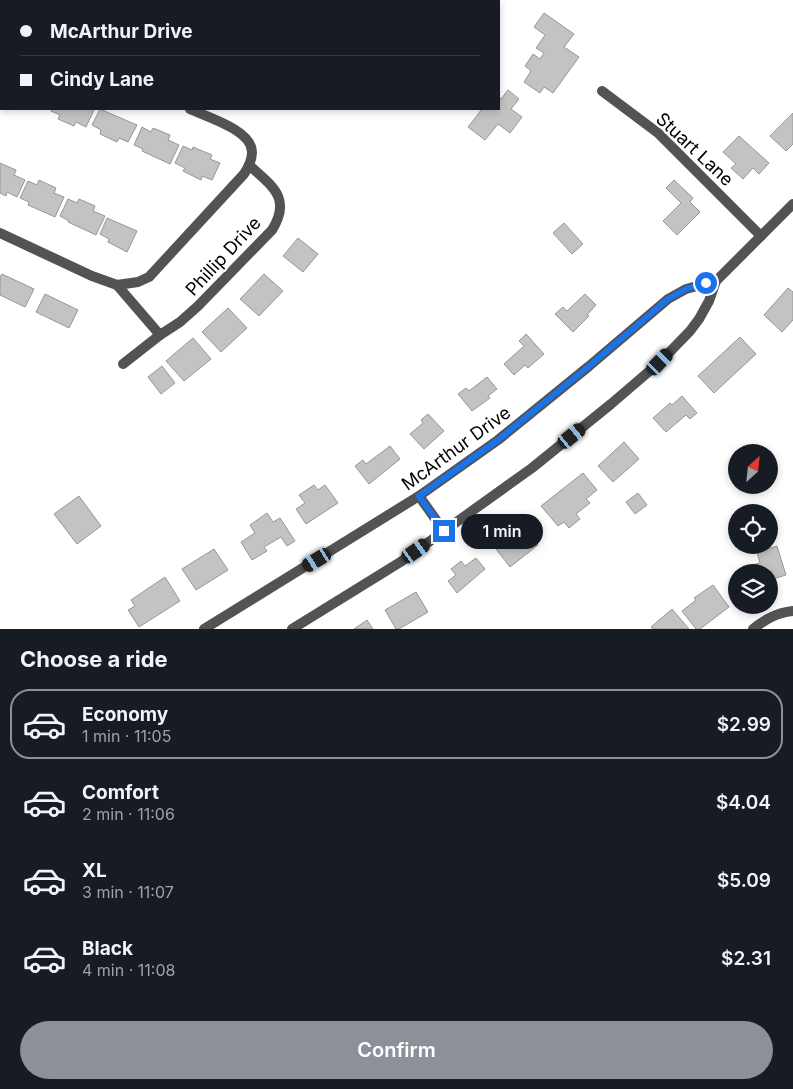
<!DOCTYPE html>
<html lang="en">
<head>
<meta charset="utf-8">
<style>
	body { margin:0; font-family:Inter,sans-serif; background:#242831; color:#f1f3f6; height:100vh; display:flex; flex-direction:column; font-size:19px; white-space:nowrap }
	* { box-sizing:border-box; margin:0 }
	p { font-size:16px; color:#9ea1a6 }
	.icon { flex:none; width:28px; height:28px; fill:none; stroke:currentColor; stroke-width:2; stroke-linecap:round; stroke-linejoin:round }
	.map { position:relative; height:629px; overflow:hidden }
	.side { display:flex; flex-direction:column; background:#171b24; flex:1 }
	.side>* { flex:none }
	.top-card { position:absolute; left:0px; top:0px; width:500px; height:110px; box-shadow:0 2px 8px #0003; display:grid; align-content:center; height:110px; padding:0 20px; background:#171b24 }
	.needle { width:32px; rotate:27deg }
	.buttons { position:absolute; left:728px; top:444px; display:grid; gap:10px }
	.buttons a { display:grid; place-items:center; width:50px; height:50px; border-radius:50%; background:#171b24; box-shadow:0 2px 8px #0003; font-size:25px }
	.end { position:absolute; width:22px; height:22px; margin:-11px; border:6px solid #1a73e8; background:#fff; box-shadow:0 0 0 2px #fff }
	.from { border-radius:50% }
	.bubble { position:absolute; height:35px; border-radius:18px; background:#171b24; box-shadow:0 2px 8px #0003; font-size:16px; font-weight:600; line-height:35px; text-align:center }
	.car { position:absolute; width:15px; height:30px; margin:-15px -8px; border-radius:6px; box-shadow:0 0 4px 1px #0007; background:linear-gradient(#222 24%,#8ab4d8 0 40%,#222 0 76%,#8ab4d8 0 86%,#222 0) }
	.top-card b { display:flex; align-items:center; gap:18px; height:48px; font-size:19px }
	.top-card b+b { border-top:1px solid #363941 }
	.top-card i { width:12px; height:12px; background:#f1f3f6 }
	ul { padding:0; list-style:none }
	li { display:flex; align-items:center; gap:15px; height:70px; margin:0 10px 8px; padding:0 10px; border:2px solid transparent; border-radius:20px }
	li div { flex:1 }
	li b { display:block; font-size:19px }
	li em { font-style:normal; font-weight:600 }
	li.active { border-color:#8c9099 }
	li>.icon { width:45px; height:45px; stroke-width:1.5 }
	h2 { padding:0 20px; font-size:22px; line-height:60px }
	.action { display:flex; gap:10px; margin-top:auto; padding:10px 20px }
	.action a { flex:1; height:58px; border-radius:30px; background:#8c9099; color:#fff; font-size:20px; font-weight:600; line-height:58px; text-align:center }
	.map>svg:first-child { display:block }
	.building { fill:#c3c3c3; stroke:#979797 }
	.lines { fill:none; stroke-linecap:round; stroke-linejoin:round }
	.minor { stroke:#535353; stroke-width:10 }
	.route { stroke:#1a73e8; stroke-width:6 }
	.labels { text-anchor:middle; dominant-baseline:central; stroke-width:4.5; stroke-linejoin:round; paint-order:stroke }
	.street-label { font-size:18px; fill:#000; stroke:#fff }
</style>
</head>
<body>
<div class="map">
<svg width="793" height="629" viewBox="0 0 793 629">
	<rect width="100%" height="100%" fill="#fff"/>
	<g class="building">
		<path d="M56,0h33l2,1h-36z"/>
		<path d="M544,13l30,21 -10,13 15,10 -26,36 -9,-6 -4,6 -16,-11 7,-11 -6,-5 8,-12 7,5 4,-6 -8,-5 9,-13 -11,-8z"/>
		<path d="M508,90l11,9 -8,10 11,8 -12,16 -12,-9 -13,16 -17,-13 14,-18h17v-12l2,2z"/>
		<path d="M52,109h39l3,1 -8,17 -10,-5 -2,4 -16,-7 2,-4 -9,-4z"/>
		<path d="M100,109l37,16 -9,17 -9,-4 -2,4 -17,-8 1,-4 -9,-5z"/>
		<path d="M793,113v31l-7,7 -16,-15z"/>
		<path d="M142,127l9,5 2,-4 17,7 -2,5 11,5 -9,19 -28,-13 1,-2 -9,-4z"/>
		<path d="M739,136l30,27 -10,11 -6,-6 -10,11 -12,-11 5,-4 -13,-12z"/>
		<path d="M183,146l9,4 1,-3 19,8 -2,4 10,4 -8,17 -10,-4 -1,4 -18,-9 2,-3 -10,-5z"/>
		<path d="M0,163l16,7 -2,5 11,5 -8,17 -10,-5 -1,4 -6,-3z"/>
		<path d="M39,180l17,8 -2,5 10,4 -9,20 -27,-12 1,-3 -9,-4 8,-17 9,4z"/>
		<path d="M674,180l19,18 -3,4 10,10 -23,23 -14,-14 18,-18 -15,-15z"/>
		<path d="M68,199l9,4 2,-4 16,7 -2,5 12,5 -9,19 -28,-13 1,-1 -9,-5z"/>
		<path d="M107,218l30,13 -10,21 -19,-10 1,-3 -9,-5z"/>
		<path d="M564,223l19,21 -11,10 -19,-21z"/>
		<path d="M298,238l20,16 -15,18 -20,-16z"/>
		<path d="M2,274l32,15 -9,18 -25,-12v-18z"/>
		<path d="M264,274l19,17 -24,25 -19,-17z"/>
		<path d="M788,288l5,4v28l-11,12 -18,-17z"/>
		<path d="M45,294l33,16 -9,18 -33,-16z"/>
		<path d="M585,294l11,11 -9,10 2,1 -16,16 -18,-18 8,-7 4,4z"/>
		<path d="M228,308l19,20 -26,24 -19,-20z"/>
		<path d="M526,334l18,20 -16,14 -3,-3 -11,10 -10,-11 20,-18 -5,-5z"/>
		<path d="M740,337l16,17 -42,39 -16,-17z"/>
		<path d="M193,338l18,21 -27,22 -18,-20z"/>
		<path d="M162,366l13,17 -14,11 -13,-17z"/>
		<path d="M487,377l10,12 -9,7 2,2 -18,13 -14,-17 8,-6 3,3z"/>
		<path d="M682,396l15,17 -7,6 -4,-4 -20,17 -13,-14 17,-15 2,2z"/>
		<path d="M428,414l16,17 -20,18 -14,-15 13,-11 -2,-3z"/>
		<path d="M624,442l15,17 -26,23 -15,-16z"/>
		<path d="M390,446l10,13 -31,25 -14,-18 8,-6 3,4z"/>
		<path d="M583,473l14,17 -11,9 4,4 -14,11 4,5 -11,9 -5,-6 -6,4 -17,-20z"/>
		<path d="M314,485l4,5 7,-5 13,18 -32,21 -10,-15 9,-6 -6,-8z"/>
		<path d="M638,493l9,12 -12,9 -9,-12z"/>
		<path d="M79,496l22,30 -24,18 -23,-30z"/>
		<path d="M267,513l6,9 7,-4 15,23 -8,5 -6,-9 -17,10 3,4 -15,9 -11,-18 14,-9 -5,-8z"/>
		<path d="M520,522l18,23 -28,22 -18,-23z"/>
		<path d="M777,546l9,29 -17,5v-8h-15l-2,-7 8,-2 -3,-11z"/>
		<path d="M214,549l14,21 -32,20 -14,-21z"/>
		<path d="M476,558l9,11 -28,24 -9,-12 8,-6 -5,-6 10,-8 4,5z"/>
		<path d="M165,577l15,24 -41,26 -11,-17 7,-4 -4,-6z"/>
		<path d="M713,585l16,22 -29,22h-4l-14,-18 14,-11 -2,-2z"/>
		<path d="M416,592l12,20 -29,17h-3l-11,-19z"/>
		<path d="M672,609l17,20h-36l-2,-2z"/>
		<path d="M367,620l6,9h-19z"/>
	</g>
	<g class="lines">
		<g class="minor">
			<path d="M0,21l1,1"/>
			<path d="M602,91l56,42 103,103"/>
			<path d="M0,233l92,43 25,9 21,-3 11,-5 95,-103c4,-6 8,-15 8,-22 0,-22 -45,-35 -62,-43"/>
			<path d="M117,285l43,50"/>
			<path d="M123,364l37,-29 20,-13 18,-16 74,-76c20,-32 0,-44 -23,-65"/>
			<path d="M419,496l25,35"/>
			<path d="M204,629l215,-133 79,-56 90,-73 80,-68 18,-10 30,-8"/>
			<path d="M292,629l110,-68 42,-30 88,-63 79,-64 49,-42 30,-31 9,-12 10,-18 7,-20 77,-77"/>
			<path d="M753,629c13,-10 23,-16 40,-18"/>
		</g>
	</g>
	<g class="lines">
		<path class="route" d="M444,531l-25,-35 79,-56 90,-73 80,-68 18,-10 20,-6"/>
	</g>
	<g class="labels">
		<g class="street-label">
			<text transform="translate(695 149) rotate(43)">Stuart Lane</text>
			<text transform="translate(223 256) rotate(-47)">Phillip Drive</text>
			<text transform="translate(456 448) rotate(-36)">McArthur Drive</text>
		</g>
	</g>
</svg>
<div class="buttons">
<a><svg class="needle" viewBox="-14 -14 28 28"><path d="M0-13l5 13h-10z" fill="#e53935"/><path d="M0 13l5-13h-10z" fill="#9ea1a6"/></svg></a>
<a><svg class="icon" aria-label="locate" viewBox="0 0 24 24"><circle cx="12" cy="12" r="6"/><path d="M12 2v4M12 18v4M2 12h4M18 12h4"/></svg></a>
<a><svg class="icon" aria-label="layers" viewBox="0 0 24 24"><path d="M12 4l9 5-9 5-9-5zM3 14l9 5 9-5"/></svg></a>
</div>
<i class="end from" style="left:706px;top:283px"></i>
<i class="end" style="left:444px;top:531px"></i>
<div class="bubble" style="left:461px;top:514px;width:82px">1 min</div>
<i class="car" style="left:660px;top:362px;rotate:44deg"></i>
<i class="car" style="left:572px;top:436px;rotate:51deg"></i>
<i class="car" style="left:416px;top:551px;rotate:55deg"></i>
<i class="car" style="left:317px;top:560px;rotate:239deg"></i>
<div class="top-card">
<b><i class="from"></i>McArthur Drive</b>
<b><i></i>Cindy Lane</b>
</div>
</div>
<section class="side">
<h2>Choose a ride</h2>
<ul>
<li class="active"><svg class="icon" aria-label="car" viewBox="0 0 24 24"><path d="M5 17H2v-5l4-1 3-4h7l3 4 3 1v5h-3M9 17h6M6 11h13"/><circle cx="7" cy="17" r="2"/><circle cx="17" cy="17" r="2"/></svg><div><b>Economy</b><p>1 min · 11:05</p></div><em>$2.99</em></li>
<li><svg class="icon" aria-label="car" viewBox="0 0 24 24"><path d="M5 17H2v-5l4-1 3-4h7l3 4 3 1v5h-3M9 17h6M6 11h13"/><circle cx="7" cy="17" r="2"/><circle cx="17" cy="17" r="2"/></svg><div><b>Comfort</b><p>2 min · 11:06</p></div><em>$4.04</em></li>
<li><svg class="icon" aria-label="car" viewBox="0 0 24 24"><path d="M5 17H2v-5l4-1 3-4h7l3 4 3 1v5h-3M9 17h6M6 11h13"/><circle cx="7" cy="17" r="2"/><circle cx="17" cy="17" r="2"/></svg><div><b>XL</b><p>3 min · 11:07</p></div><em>$5.09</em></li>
<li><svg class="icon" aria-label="car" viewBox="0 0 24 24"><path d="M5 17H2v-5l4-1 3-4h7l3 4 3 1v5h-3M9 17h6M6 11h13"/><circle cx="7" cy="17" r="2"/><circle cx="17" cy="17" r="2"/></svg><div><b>Black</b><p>4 min · 11:08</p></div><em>$2.31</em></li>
</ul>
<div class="action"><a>Confirm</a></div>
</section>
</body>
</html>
